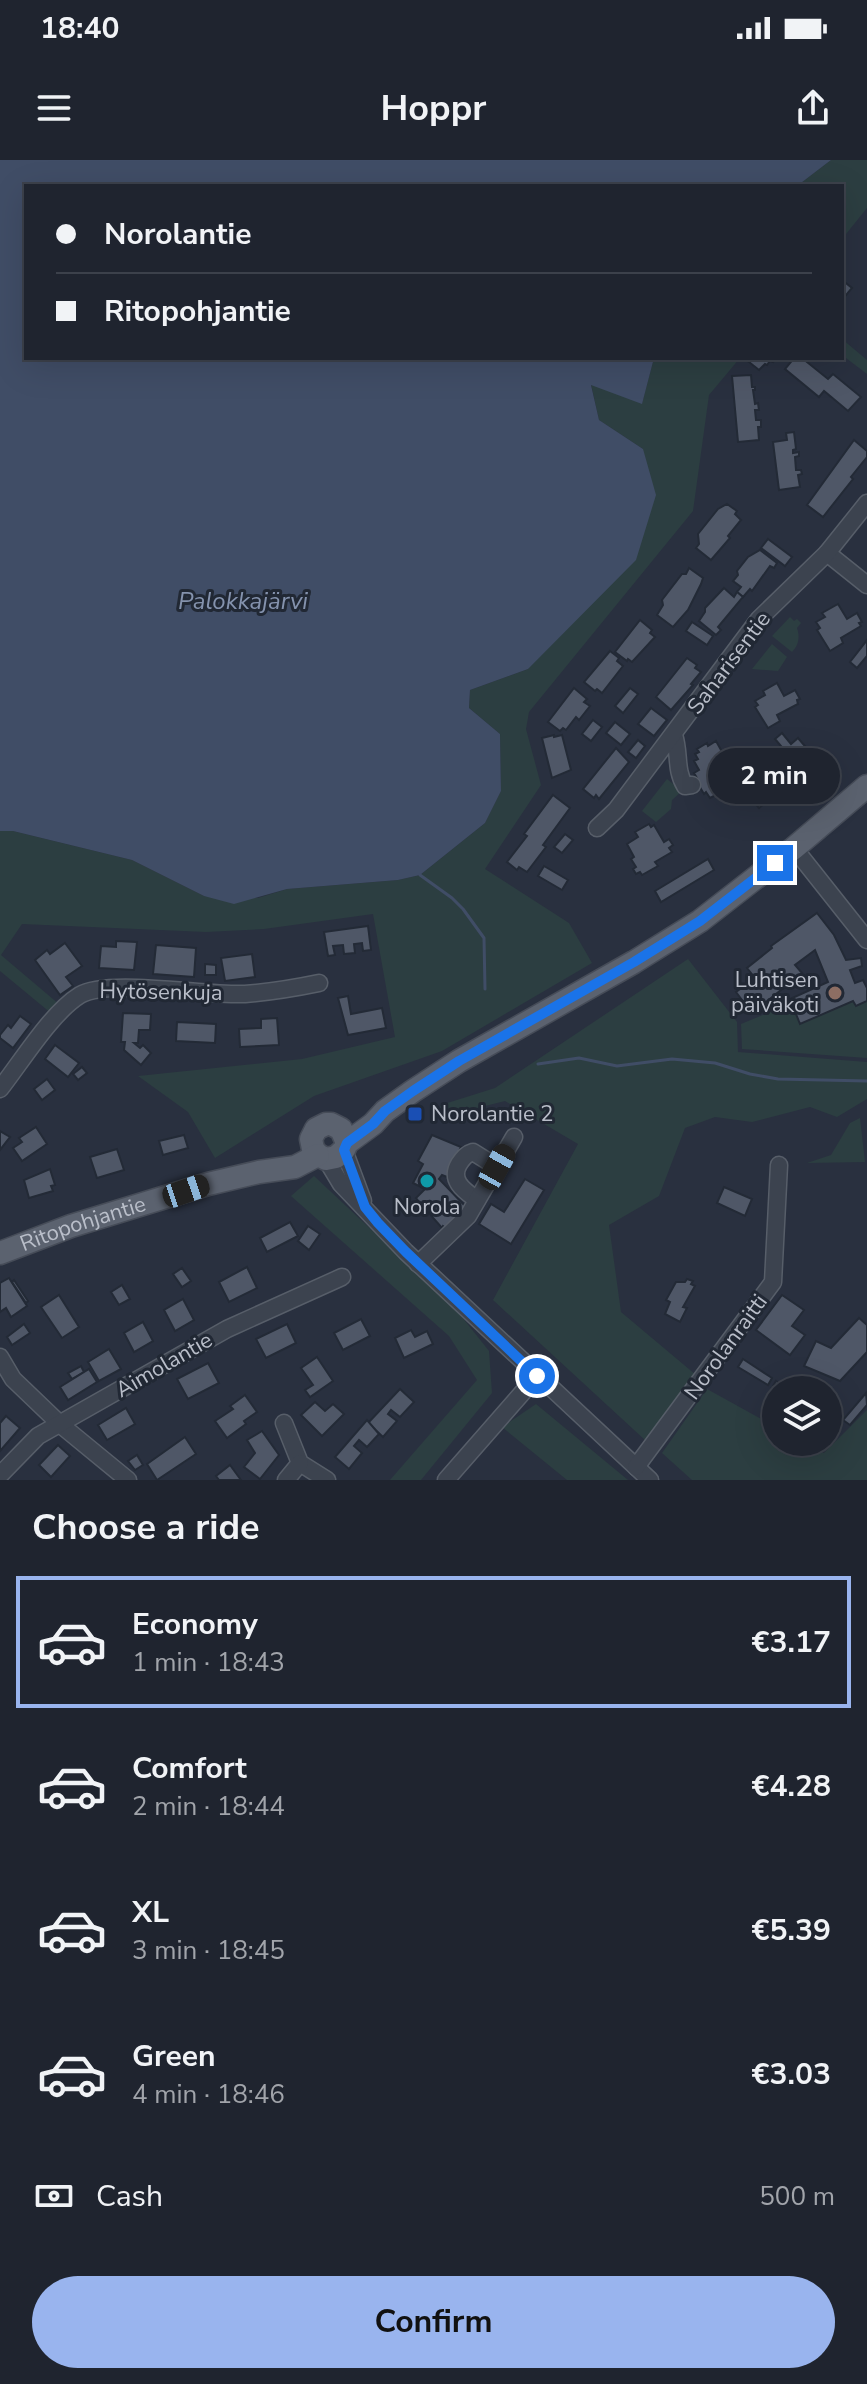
<!DOCTYPE html>
<html lang="en">
<head>
<meta charset="utf-8">
<style>
	body { margin:0; font-family:"Nunito Sans",sans-serif; background:#272c37; color:#f1f3f6; height:100vh; display:flex; flex-direction:column; font-size:30px; white-space:nowrap }
	* { box-sizing:border-box; margin:0 }
	p { font-size:26px; color:#a1a4aa }
	.icon { flex:none; width:44px; height:44px; fill:none; stroke:currentColor; stroke-width:2; stroke-linecap:round; stroke-linejoin:round }
	.map { position:relative; height:1320px; overflow:hidden }
	.side { display:flex; flex-direction:column; background:#1f242f; flex:1 }
	.side>* { flex:none }
	.guide { position:absolute; left:24px; top:24px; width:820px; height:176px; border-radius:0px; box-shadow:0 8px 32px #0002,0 0 0 2px #3c414b; display:grid; align-content:center; height:176px; padding:0 32px; background:#1f242f }
	.controls { position:absolute; left:762px; top:1216px; display:grid; gap:16px }
	.controls a { display:grid; place-items:center; width:80px; height:80px; border-radius:50%; background:#1f242f; box-shadow:0 8px 32px #0002,0 0 0 2px #3c414b; font-size:40px }
	.end { position:absolute; width:36px; height:36px; margin:-18px; border:10px solid #1a73e8; background:#fff; box-shadow:0 0 0 4px #fff }
	.from { border-radius:50% }
	.bubble { position:absolute; height:56px; border-radius:28px; background:#1f242f; box-shadow:0 8px 32px #0002,0 0 0 2px #3c414b; font-size:26px; font-weight:700; line-height:56px; text-align:center }
	.car { position:absolute; width:24px; height:48px; margin:-24px -12px; border-radius:10px; box-shadow:0 0 6px 2px #0007; background:linear-gradient(#222 24%,#8ab4d8 0 40%,#222 0 76%,#8ab4d8 0 86%,#222 0) }
	.guide b { display:flex; align-items:center; gap:28px; height:76px; font-size:30px }
	.guide b+b { border-top:2px solid #3c414b }
	.guide i { width:20px; height:20px; background:#f1f3f6 }
	ul { padding:0; list-style:none }
	li { display:flex; align-items:center; gap:24px; height:132px; margin:0 16px 12px; padding:0 16px; border:4px solid transparent; border-radius:0px }
	li div { flex:1 }
	li b { display:block; font-size:30px }
	li em { font-style:normal; font-weight:700 }
	li.on { border-color:#99b4ee }
	li>.icon { width:72px; height:72px; stroke-width:1.5 }
	h2 { padding:0 32px; font-size:36px; line-height:96px }
	.pay { display:flex; align-items:center; gap:20px; height:88px; padding:0 32px; font-size:30px }
	.pay p { margin-inline-start:auto }
	.cta { display:flex; gap:16px; margin-top:auto; padding:16px 32px }
	.cta a { flex:1; height:92px; border-radius:48px; background:#99b4ee; color:#111; font-size:32px; font-weight:700; line-height:92px; text-align:center }
	.status { display:flex; justify-content:space-between; align-items:center; height:56px; padding:0 40px; background:#1f242f; direction:ltr }
	.status svg { height:22px; fill:currentColor }
	header { display:flex; justify-content:space-between; align-items:center; height:104px; padding:0 32px; background:#1f242f; font-size:36px; font-weight:700 }
	.map>svg:first-child { display:block }
	.green { fill:#2c3e41 }
	.water { fill:#404d66 }
	.lines { fill:none; stroke-linecap:round; stroke-linejoin:round }
	.stream { stroke:#404d66; stroke-width:3 }
	.building { fill:#4f5767; stroke:#232a36; stroke-width:2 }
	.minor-casing { stroke:#575e69; stroke-width:19 }
	.major-casing { stroke:#464c58; stroke-width:25 }
	.minor { stroke:#3c434f; stroke-width:16 }
	.major { stroke:#5b626f; stroke-width:22 }
	.route { stroke:#1a73e8; stroke-width:10 }
	.education-dot { fill:#8d6e63; stroke:#212834; stroke-width:3 }
	.transit-dot { fill:#1a4fb4; stroke:#212834; stroke-width:3 }
	.culture-dot { fill:#0f9aa8; stroke:#212834; stroke-width:3 }
	.labels { text-anchor:middle; dominant-baseline:central; stroke-width:6; stroke-linejoin:round; paint-order:stroke }
	.street-label { font-size:22px; fill:#b9bec9; stroke:#212834 }
	.poi-label { font-size:22px; fill:#b9bec9; stroke:#212834; text-anchor:end }
	.water-label { font-size:24px; font-style:italic; fill:#8492ad; stroke:#212834 }
</style>
</head>
<body>
<div class="status"><b>18:40</b><svg viewBox="0 0 49 12"><path d="M0 12V9h3v3zM5 12V6h3v6zM10 12V3h3v9zM15 12V0h3v12zM26 1h20v11H26zM47 4h2v5h-2z"/></svg></div>
<header><svg class="icon" aria-label="menu" viewBox="0 0 24 24"><path d="M4 6h16M4 12h16M4 18h16"/></svg>Hoppr<svg class="icon" aria-label="share" viewBox="0 0 24 24"><path d="M12 15V3M7 8l5-5 5 5M5 13v7h14v-7"/></svg></header>
<div class="map">
<svg width="867" height="1320" viewBox="0 0 867 1320">
	<rect width="100%" height="100%" fill="#29303f"/>
	<g class="green">
		<path d="M831,0h36v48l-25,31v-53h-45z"/>
		<path d="M842,179l25,21v14l-25,-19z"/>
		<path d="M654,198h86l-31,37 -16,116 -164,201 -3,17 15,56 -56,84 84,54 23,40 -150,88 -128,45 -99,62 -27,-46 -50,-36 164,-17 93,-22 -22,-123 -109,15 -58,3 -184,-8 -21,31 59,50 -8,9 -52,-43v-140h13l119,29 72,36 54,2 29,-9 111,-9 22,-5 65,-52 16,-32 -1,-57 -31,-26 1,-18 58,-21 115,-220 -44,-29 -8,-36 51,19z"/>
		<path d="M790,457l4,4 3,-2 4,4 -4,5c3,9 2,17 -5,24l-20,-16z"/>
		<path d="M772,484l15,13 -9,14 -26,-2z"/>
		<path d="M667,619l15,12 -10,9 -1,9 -15,13 -14,-11z"/>
		<path d="M688,799l49,63 1,30 129,10v37l-30,18 -27,-10 -58,15 -37,-5 -30,11 -26,68 -50,29 12,87 75,63 -50,66 -153,-141 85,-156 -73,-43 -72,18 8,-14 54,-17z"/>
		<path d="M853,841l3,5 11,-5v57l-125,-9 -1,-25 51,-21 8,21z"/>
		<path d="M860,958l5,44 -58,1 24,-8 19,-32z"/>
		<path d="M314,1016l140,131 35,44 3,42 -71,87h-31l87,-100 -28,-44 -158,-140z"/>
		<path d="M707,1229l69,38v15h27l21,11 43,-43v70h-175l-30,-27z"/>
		<path d="M536,1244l92,76h-61l-65,-53z"/>
	</g>
	<path class="water" d="M0,0h831l-34,26h-771v172h628l-12,46 -51,-19 8,35 44,29 13,46 -20,65 -108,109 -58,21 -1,18 31,26 1,57 -16,32 -65,52 -22,5 -111,9 -53,15 -30,-8 -72,-36 -119,-29h-13z"/>
	<g class="lines">
		<g class="stream">
			<path d="M420,715l32,23 11,11 21,29 1,51"/>
			<path d="M538,904l41,-6 38,8 55,-7 43,4 35,11 28,5 89,2"/>
		</g>
	</g>
	<g class="building">
		<path d="M842,120l10,8 -10,12z"/>
		<path d="M744,198h32l-3,4 -3,-1 -3,4 -2,-1 -6,6z"/>
		<path d="M794,198h8l26,21 5,-5 28,23 -13,14 -24,-20 -5,6 -34,-28z"/>
		<path d="M751,215l1,12h3v3h-2l2,14 3,-1 1,7h-4l1,10h5v7h-3l1,13 -21,2 -6,-66z"/>
		<path d="M794,272l2,17 -3,1v3l6,-1v4l-4,1 1,13h5l1,4 -4,1 2,12 -21,3 -6,-48 14,-2 -1,-7z"/>
		<path d="M854,280l13,11v6l-16,20 2,2 -30,38 -16,-12z"/>
		<path d="M727,344l10,7 -2,3 6,6 -13,16 2,2 -19,22 -15,-12 3,-4 -1,-10 20,-25z"/>
		<path d="M768,379l24,18 -7,9 -24,-18z"/>
		<path d="M760,390l17,13 -3,5 -4,-2 -18,25 -2,-2 -7,8 -6,-5 4,-5 -8,-6 5,-6 -1,-4 11,-14z"/>
		<path d="M689,408l14,10 -2,6 -13,26 -15,17 -16,-12 6,-10 -1,-5 20,-26h4z"/>
		<path d="M724,428l10,9 3,-5 6,5 -25,30 3,3 -5,5 -17,-14 6,-9v-4z"/>
		<path d="M838,444l9,15 10,-6 5,9 -3,1 2,3 -20,12 2,5 -13,8 -13,-21 3,-2 -4,-6 9,-5 -3,-4z"/>
		<path d="M640,460l12,10 -2,3 5,4 -23,25 -4,-3 -1,2 -12,-9z"/>
		<path d="M692,462l21,14 -6,9 -21,-14z"/>
		<path d="M867,480v16l-10,12 -7,-6z"/>
		<path d="M610,491l9,7 -2,3 6,5 -21,27 -5,-4 -2,2 -11,-9z"/>
		<path d="M687,498l10,7 -2,3 6,4 -10,12 2,1 -22,25 -15,-13z"/>
		<path d="M777,523l7,13 11,-6 5,9 -3,1 1,4 -21,11 3,6 -12,7 -13,-21 3,-2 -3,-4 10,-6 -2,-4z"/>
		<path d="M574,528l13,11 -3,3 6,4 -11,14 -3,-3 -10,13 -3,-2 -3,3 -12,-9z"/>
		<path d="M630,528l8,6 -15,19 -8,-7z"/>
		<path d="M651,548l16,12 -13,16 -16,-12z"/>
		<path d="M593,560l9,7 -11,14 -9,-7z"/>
		<path d="M615,562l15,12 -9,11 -15,-12z"/>
		<path d="M782,573l9,11 7,-6 18,21 -14,12 -27,-32z"/>
		<path d="M554,575v2l8,-2 9,35 -19,8 -10,-40z"/>
		<path d="M638,580l7,6 -9,12 -8,-6z"/>
		<path d="M716,581l9,16 5,-3 4,7 -5,3 3,5 -16,9 5,9 -7,4 2,4 -6,3 -4,-6 -2,2 -9,-15 2,-1 -3,-5 5,-3 -5,-9 4,-2 -3,-5 4,-2 -2,-3 10,-6 1,3z"/>
		<path d="M616,588l13,14 -30,37 -3,-4 -2,3 -11,-9z"/>
		<path d="M744,613l24,27 -9,8 -23,-28z"/>
		<path d="M553,635l17,13 -27,37 3,2 -19,25 -8,-5 -2,3 -10,-8 20,-26 -3,-2z"/>
		<path d="M649,664l2,3 3,-2 10,17 5,-3 4,6 -4,3 3,4 -17,10 3,4 -16,9 -2,-3 -4,2 -3,-5 3,-2 -5,-8 3,-2 -7,-13 11,-7 -3,-5z"/>
		<path d="M565,674l8,6 -11,13 -8,-6z"/>
		<path d="M708,699l6,11 -53,32 -6,-11z"/>
		<path d="M544,706l24,14 -6,10 -24,-14z"/>
		<path d="M817,753l17,22 12,25 15,-2 1,8 -12,4 5,13 8,-3 4,8v13l-11,5 -3,-5 -53,23 -10,-25 38,-17 -13,-32 -20,15 7,8 -47,38 -7,-9 -3,2 -9,-12 19,-14 -8,-10 25,-20 -1,-2z"/>
		<path d="M368,766l3,24 -8,1 -1,-8 -8,1 1,9 -11,1 -1,-9 -10,1 2,9 -7,1 -4,-24z"/>
		<path d="M116,781l21,1 -3,28 -35,-2 2,-22 15,1z"/>
		<path d="M65,783l17,23 -16,11 7,9 -13,9 -25,-35 12,-10 3,4z"/>
		<path d="M156,785l40,3 -2,29 -41,-3z"/>
		<path d="M252,794l3,23 -30,4 -4,-23z"/>
		<path d="M205,804l11,1v10h-11z"/>
		<path d="M348,836l3,18 31,-6 4,20 -38,7 -10,-37z"/>
		<path d="M123,853l28,1 -1,16h-11l-1,13h-4l6,5 3,-3 8,8 -10,12 -17,-15 1,-8h-4z"/>
		<path d="M20,856l11,8 -18,24 -13,-10v-3l8,-10 3,3z"/>
		<path d="M277,858l2,27 -39,2 -1,-18 22,-1v-9z"/>
		<path d="M177,862l39,2 -1,19 -39,-2z"/>
		<path d="M55,885l24,18 -11,14 -23,-18z"/>
		<path d="M82,907l5,6 -9,7 -5,-6z"/>
		<path d="M47,919l8,11 -13,10 -8,-11z"/>
		<path d="M36,967l11,17 -25,17 -9,-13 9,-6 -3,-4z"/>
		<path d="M0,971l10,6 -10,13z"/>
		<path d="M184,975l4,13 -25,7 -4,-14z"/>
		<path d="M432,975l29,12 -14,30 -5,-2 -3,4 27,28 -18,23 -5,-4 -1,2 -14,-16 -2,1 -9,-8 3,-2 -4,-5 9,-9 -12,-6 10,-19 -5,-3z"/>
		<path d="M117,989l7,21 -27,8 -7,-21z"/>
		<path d="M50,1009l5,16 -4,1 2,5 -24,7 -5,-18z"/>
		<path d="M525,1019l19,11 -33,54 -32,-20 12,-20 13,8z"/>
		<path d="M724,1027l28,12 -7,17 -28,-13z"/>
		<path d="M290,1062l8,14 -31,16 -7,-14z"/>
		<path d="M308,1066l12,8 -11,16 -11,-9z"/>
		<path d="M247,1107l10,21 -28,14 -10,-20z"/>
		<path d="M182,1108l9,13 -9,6 -9,-13z"/>
		<path d="M9,1118l18,28 -16,11 -5,-9 -6,4v-29z"/>
		<path d="M687,1119l6,2 -2,3 4,2 -12,21 4,1 -7,14 -15,-8 5,-12 -4,-2 10,-18h9z"/>
		<path d="M14,1120l14,21 -2,2 -14,-21z"/>
		<path d="M122,1125l8,14 -11,6 -8,-13z"/>
		<path d="M59,1135l20,32 -17,11 -21,-31z"/>
		<path d="M782,1135l22,15 -12,16 13,9 -15,20 -34,-25z"/>
		<path d="M183,1139l11,21 -19,11 -11,-21z"/>
		<path d="M859,1158l8,7v27l-27,29 -36,-15 12,-25 15,7z"/>
		<path d="M361,1159l9,17 -27,14 -9,-17z"/>
		<path d="M143,1162l10,19 -19,11 -10,-19z"/>
		<path d="M24,1164l6,9 -18,12 -5,-8z"/>
		<path d="M287,1164l9,19 -30,15 -10,-19z"/>
		<path d="M411,1170l4,7 12,-6 6,13 -29,14 -9,-20z"/>
		<path d="M109,1189l12,20 -22,12 -11,-19z"/>
		<path d="M317,1197l16,24 -23,16 -5,-7 8,-5 -12,-17z"/>
		<path d="M743,1199l29,19 -4,7 -30,-18z"/>
		<path d="M208,1203l11,20 -31,16 -11,-20z"/>
		<path d="M81,1206l3,6 -12,7 -4,-6z"/>
		<path d="M89,1209l8,13 -29,18 -8,-13z"/>
		<path d="M776,1221l15,9 -15,1 -4,-3z"/>
		<path d="M400,1229l14,13 -14,15 -9,-7 -3,4 9,7 -14,16 -15,-14z"/>
		<path d="M866,1233l1,12 -17,20 -7,-5z"/>
		<path d="M245,1235l12,17 -13,9 2,3 -19,14 -12,-17 18,-12 -3,-3z"/>
		<path d="M315,1242l10,9 8,-7 11,10 -22,22 -21,-21z"/>
		<path d="M126,1248l9,16 -28,16 -9,-15z"/>
		<path d="M828,1254l11,7 -4,7 -7,-4z"/>
		<path d="M6,1256l14,12 -20,23v-28z"/>
		<path d="M367,1260l12,14 -12,13 -8,-7 -5,6 8,7 -13,16 -14,-12z"/>
		<path d="M262,1271l17,24 -19,24 -16,-12 11,-14 -8,-13z"/>
		<path d="M185,1277l11,17 -39,26 -10,-16z"/>
		<path d="M58,1285l12,11 -19,21 -12,-12z"/>
		<path d="M137,1295l6,10 -8,5 -7,-9z"/>
		<path d="M230,1305l11,15h-22l-3,-4z"/>
	</g>
	<g class="lines">
		<defs>
			<g id="minor">
				<path d="M827,393l40,32"/>
				<path d="M674,575c6,18 1,35 11,51l7,-1"/>
				<path d="M597,668l19,-18 143,-191 68,-66 40,-50"/>
				<path d="M794,688l73,92"/>
				<path d="M0,929c22,-28 51,-76 80,-94 28,-17 126,1 165,-1 25,-2 50,-6 74,-11"/>
				<path d="M344,990l19,51"/>
				<path d="M326,999l15,25 65,68 244,228"/>
				<path d="M477,1040c-12,-9 -28,-19 -18,-36 4,-6 7,-10 14,-12l24,15"/>
				<path d="M418,1104l50,-48 46,-79"/>
				<path d="M0,1197l13,22 48,46 67,55"/>
				<path d="M284,1263l16,40 27,17"/>
				<path d="M636,1307l137,-185 6,-117"/>
				<path d="M0,1315l38,-39 189,-107 115,-52"/>
				<path d="M286,1320l14,-17"/>
				<path d="M446,1320l91,-104"/>
			</g>
			<g id="major">
				<path d="M347,983l-6,-14 -10,-5h-5l-10,5 -5,10 2,10 5,6 8,4 10,-2 8,-7 3,-7 26,-19 12,-13 28,-20 46,-30 175,-99 66,-41 94,-73 73,-62"/>
				<path id="s1" d="M0,1093l71,-27 137,-42 51,-12 36,-5 23,-12"/>
			</g>
		</defs>
		<use href="#minor" class="minor-casing"/>
		<use href="#major" class="major-casing"/>
		<use href="#minor" class="minor"/>
		<use href="#major" class="major"/>
	</g>
	<g class="lines">
		<path class="route" d="M537,1216l-131,-124 -28,-29 -13,-16 -21,-57 3,-7 26,-19 12,-13 28,-20 46,-30 175,-99 66,-41 75,-58"/>
	</g>
	<circle class="education-dot" cx="835" cy="833" r="8"/>
	<rect class="transit-dot" x="407" y="946" width="16" height="16" rx="4"/>
	<circle class="culture-dot" cx="427" cy="1021" r="8"/>
	<g class="labels">
		<g class="street-label">
			<text transform="translate(729 503) rotate(-53)">Saharisentie</text>
			<text transform="translate(161 832) rotate(1)">Hytösenkuja</text>
			<text stroke="none"><textPath href="#s1" startOffset="88">Ritopohjantie</textPath></text>
			<text transform="translate(726 1187) rotate(-54)">Norolanraitti</text>
			<text transform="translate(164 1205) rotate(-30)">Aimolantie</text>
		</g>
		<g class="poi-label">
			<text x="819" y="820">Luhtisen<tspan x="819" dy="25">päiväkoti</tspan></text>
			<text x="431" y="954" text-anchor="start">Norolantie 2</text>
			<text x="427" y="1047" text-anchor="middle">Norola</text>
		</g>
		<g class="water-label">
			<text x="243" y="441">Palokkajärvi</text>
		</g>
	</g>
</svg>
<div class="controls">
<a><svg class="icon" aria-label="layers" viewBox="0 0 24 24"><path d="M12 4l9 5-9 5-9-5zM3 14l9 5 9-5"/></svg></a>
</div>
<i class="end from" style="left:537px;top:1216px"></i>
<i class="end" style="left:775px;top:703px"></i>
<div class="bubble" style="left:708px;top:588px;width:132px">2 min</div>
<i class="car" style="left:497px;top:1007px;rotate:29deg"></i>
<i class="car" style="left:186px;top:1031px;rotate:71deg"></i>
<div class="guide">
<b><i class="from"></i>Norolantie</b>
<b><i></i>Ritopohjantie</b>
</div>
</div>
<section class="side">
<h2>Choose a ride</h2>
<ul>
<li class="on"><svg class="icon" aria-label="car" viewBox="0 0 24 24"><path d="M5 17H2v-5l4-1 3-4h7l3 4 3 1v5h-3M9 17h6M6 11h13"/><circle cx="7" cy="17" r="2"/><circle cx="17" cy="17" r="2"/></svg><div><b>Economy</b><p>1 min · 18:43</p></div><em>€3.17</em></li>
<li><svg class="icon" aria-label="car" viewBox="0 0 24 24"><path d="M5 17H2v-5l4-1 3-4h7l3 4 3 1v5h-3M9 17h6M6 11h13"/><circle cx="7" cy="17" r="2"/><circle cx="17" cy="17" r="2"/></svg><div><b>Comfort</b><p>2 min · 18:44</p></div><em>€4.28</em></li>
<li><svg class="icon" aria-label="car" viewBox="0 0 24 24"><path d="M5 17H2v-5l4-1 3-4h7l3 4 3 1v5h-3M9 17h6M6 11h13"/><circle cx="7" cy="17" r="2"/><circle cx="17" cy="17" r="2"/></svg><div><b>XL</b><p>3 min · 18:45</p></div><em>€5.39</em></li>
<li><svg class="icon" aria-label="car" viewBox="0 0 24 24"><path d="M5 17H2v-5l4-1 3-4h7l3 4 3 1v5h-3M9 17h6M6 11h13"/><circle cx="7" cy="17" r="2"/><circle cx="17" cy="17" r="2"/></svg><div><b>Green</b><p>4 min · 18:46</p></div><em>€3.03</em></li>
</ul>
<div class="pay"><svg class="icon" aria-label="cash" viewBox="0 0 24 24"><path d="M3 7h18v10H3z"/><circle cx="12" cy="12" r="2"/></svg>Cash<p>500 m</p></div>
<div class="cta"><a>Confirm</a></div>
</section>
</body>
</html>
